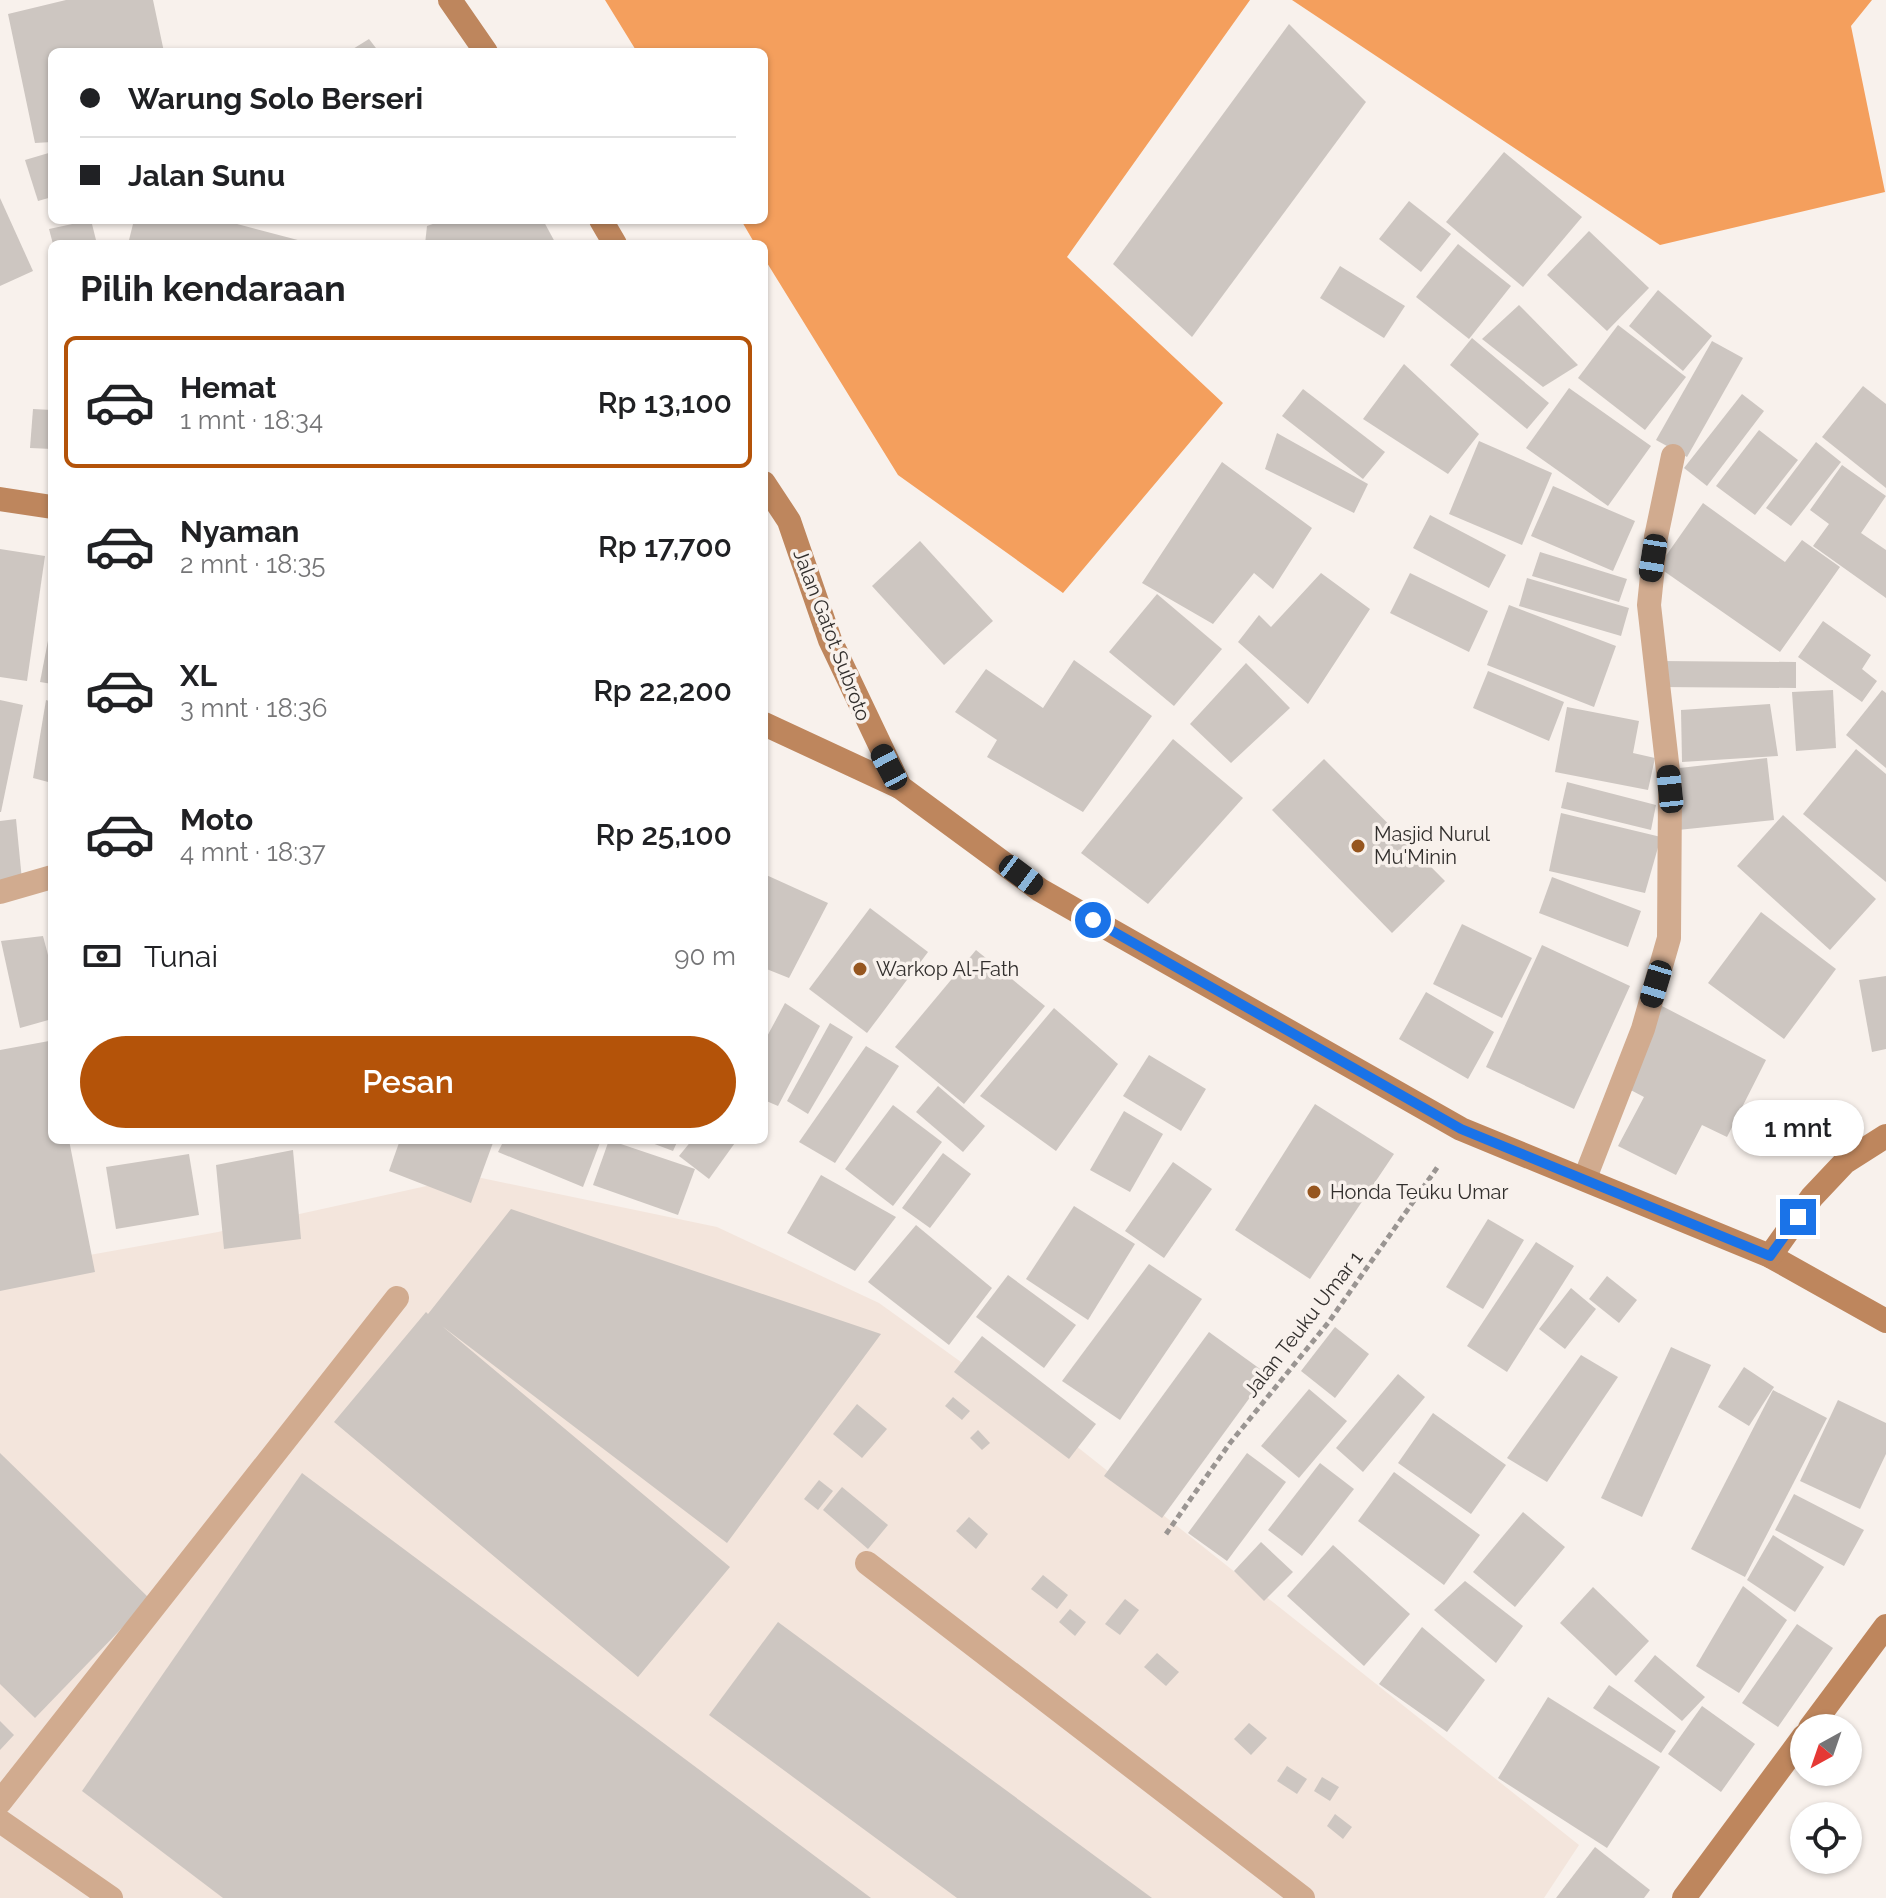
<!DOCTYPE html>
<html lang="id">
<head>
<meta charset="utf-8">
<style>
	body { margin:0; font-family:Raleway,sans-serif; background:#f2f2f2; color:#202124; height:100vh; display:flex; flex-direction:column; font-size:30px; white-space:nowrap }
	* { box-sizing:border-box; margin:0 }
	p { font-size:26px; color:#757577 }
	.icon { flex:none; width:44px; height:44px; fill:none; stroke:currentColor; stroke-width:2; stroke-linecap:round; stroke-linejoin:round }
	.map { position:relative; flex:1; overflow:hidden }
	.panel { position:absolute; left:48px; top:240px; width:720px; height:904px; display:flex; flex-direction:column; background:#fff; border-radius:12px; box-shadow:0 2px 6px #0004 }
	.panel>* { flex:none }
	.guide { position:absolute; left:48px; top:48px; width:720px; height:176px; border-radius:12px; box-shadow:0 2px 6px #0004; display:grid; align-content:center; height:176px; padding:0 32px; background:#fff }
	.needle { width:52px; rotate:220deg }
	.tools { position:absolute; left:1790px; top:1714px; display:grid; gap:16px }
	.tools a { display:grid; place-items:center; width:72px; height:72px; border-radius:50%; background:#fff; box-shadow:0 2px 6px #0004; font-size:40px }
	.end { position:absolute; width:36px; height:36px; margin:-18px; border:10px solid #1a73e8; background:#fff; box-shadow:0 0 0 4px #fff }
	.from { border-radius:50% }
	.bubble { position:absolute; height:56px; border-radius:28px; background:#fff; box-shadow:0 2px 6px #0004; font-size:26px; font-weight:600; line-height:56px; text-align:center }
	.car { position:absolute; width:24px; height:48px; margin:-24px -12px; border-radius:10px; box-shadow:0 0 6px 2px #0007; background:linear-gradient(#222 24%,#8ab4d8 0 40%,#222 0 76%,#8ab4d8 0 86%,#222 0) }
	.guide b { display:flex; align-items:center; gap:28px; height:76px; font-size:30px }
	.guide b+b { border-top:2px solid #e0e0e0 }
	.guide i { width:20px; height:20px; background:#202124 }
	ul { padding:0; list-style:none }
	li { display:flex; align-items:center; gap:24px; height:132px; margin:0 16px 12px; padding:0 16px; border:4px solid transparent; border-radius:12px }
	li div { flex:1 }
	li b { display:block; font-size:30px }
	li em { font-style:normal; font-weight:600 }
	li.selected { border-color:#b45309 }
	li>.icon { width:72px; height:72px; stroke-width:1.5 }
	h2 { padding:0 32px; font-size:36px; line-height:96px }
	.pay { display:flex; align-items:center; gap:20px; height:88px; padding:0 32px; font-size:30px }
	.pay p { margin-inline-start:auto }
	.button { display:flex; gap:16px; margin-top:auto; padding:16px 32px }
	.button a { flex:1; height:92px; border-radius:48px; background:#b45309; color:#fff; font-size:32px; font-weight:600; line-height:92px; text-align:center }
	.map>svg:first-child { display:block }
	.built { fill:#f3e5dc }
	.forest { fill:#f49f5d }
	.building { fill:#cdc6c1 }
	.lines { fill:none; stroke-linecap:round; stroke-linejoin:round }
	.path { stroke:#9a9592; stroke-width:5; stroke-dasharray:6 4; stroke-linecap:butt }
	.lane { stroke:#d1ab8f; stroke-width:24 }
	.street { stroke:#d1ab8f; stroke-width:24 }
	.secondary { stroke:#be865d; stroke-width:24 }
	.route { stroke:#1a73e8; stroke-width:10 }
	.poi-dot { fill:#96561f; stroke:#f8f1ec; stroke-width:3 }
	.labels { text-anchor:middle; dominant-baseline:central; stroke-width:7; stroke-linejoin:round; paint-order:stroke }
	.street-label { font-size:20px; fill:#322f2d; stroke:#f8f1ec }
	.poi-label { font-size:20px; fill:#322f2d; stroke:#f8f1ec; text-anchor:start }
</style>
</head>
<body>
<div class="map">
<svg width="1886" height="1898" viewBox="0 0 1886 1898">
	<rect width="100%" height="100%" fill="#f8f1ec"/>
	<path class="built" d="M472,1176l245,51 162,76 182,131 518,411 -35,53h-1544v-627l218,-39z"/>
	<g class="forest">
		<path d="M605,0h645l-183,257 156,146 -160,190 -165,-118 -134,-217v-14h-9l-14,-24h23v-168h-127z"/>
		<path d="M1292,0h580l-21,26 34,166 -225,53z"/>
	</g>
	<g class="building">
		<path d="M66,0h87l11,52h-112v90l-17,1 -27,-129z"/>
		<path d="M1289,24l77,78 -174,235 -79,-73z"/>
		<path d="M369,39l10,13h-31z"/>
		<path d="M52,152v45l-14,4 -13,-41z"/>
		<path d="M1504,152l78,65 -59,70 -77,-65z"/>
		<path d="M0,198l33,73 -33,15z"/>
		<path d="M1409,201l42,33 -30,38 -42,-33z"/>
		<path d="M91,220l6,24h-44l-4,-15z"/>
		<path d="M134,220h88l91,24h-185z"/>
		<path d="M444,220h99l13,24h-131l2,-18z"/>
		<path d="M1589,231l60,57 -42,43 -60,-56z"/>
		<path d="M1458,244l53,42 -42,53 -53,-42z"/>
		<path d="M1340,266l65,40 -21,32 -64,-40z"/>
		<path d="M1658,290l54,46 -29,35 -54,-45z"/>
		<path d="M1519,305l59,60 -35,22 -61,-48z"/>
		<path d="M1618,325l68,52 -41,53 -67,-52z"/>
		<path d="M1472,338l77,65 -22,26 -77,-64z"/>
		<path d="M1712,341l31,17 -56,99 -31,-17z"/>
		<path d="M1404,364l75,70 -31,40 -85,-55z"/>
		<path d="M1863,386l23,18v84l-64,-51z"/>
		<path d="M1569,388l82,58 -43,60 -82,-58z"/>
		<path d="M1303,389l82,63 -22,27 -81,-63z"/>
		<path d="M1742,394l22,17 -57,75 -23,-18z"/>
		<path d="M33,409l19,1v39l-22,-1z"/>
		<path d="M1759,430l39,30 -43,55 -39,-29z"/>
		<path d="M1277,433l91,51 -14,29 -89,-44z"/>
		<path d="M1479,441l73,32 -30,72 -73,-31z"/>
		<path d="M1816,442l25,20 -50,64 -25,-18z"/>
		<path d="M1222,462l90,66 -39,61 -19,-16 -41,51 -71,-41z"/>
		<path d="M1842,465l44,31 -25,37 25,17v48l-73,-52 16,-22 -19,-14z"/>
		<path d="M1553,486l82,35 -22,50 -82,-35z"/>
		<path d="M1703,503l82,59 17,-22 38,27 -60,85 -122,-85z"/>
		<path d="M1430,515l76,40 -17,33 -76,-40z"/>
		<path d="M920,541l73,80 -49,44 -72,-79z"/>
		<path d="M0,549l45,7 -18,125 -27,-4z"/>
		<path d="M1540,552l87,27 -8,23 -87,-26z"/>
		<path d="M1321,573l49,36 -62,95 -70,-62 21,-27 12,12z"/>
		<path d="M1410,573l78,38 -19,41 -79,-39z"/>
		<path d="M1527,578l102,30 -8,28 -102,-30z"/>
		<path d="M1157,594l65,55 -48,57 -65,-54z"/>
		<path d="M1509,605l107,41 -22,61 -107,-42z"/>
		<path d="M1823,621l48,34 -9,14 15,12 -15,21 -64,-45z"/>
		<path d="M51,625l1,1v58l-12,-2z"/>
		<path d="M1074,660l78,56 -69,96 -96,-55 10,-17 -42,-28 31,-43 57,39z"/>
		<path d="M1660,661l136,1v26l-136,-1z"/>
		<path d="M1246,663l44,45 -59,55 -41,-39z"/>
		<path d="M1488,671l76,31 -15,39 -76,-33z"/>
		<path d="M1833,690l3,58 -40,3 -4,-59z"/>
		<path d="M1882,690l4,3v75l-40,-33z"/>
		<path d="M0,700l23,5 -22,107h-1z"/>
		<path d="M46,700l6,2v81l-19,-5z"/>
		<path d="M1770,704l8,52 -96,6 -1,-52z"/>
		<path d="M1567,707l72,14 -6,32 22,5 -7,32 -93,-18z"/>
		<path d="M1173,739l70,59 -95,106 -67,-51z"/>
		<path d="M1856,749l30,25v108l-83,-68z"/>
		<path d="M1767,758l7,62 -96,10 -7,-61z"/>
		<path d="M1324,759l121,122 -53,52 -120,-123z"/>
		<path d="M1567,782l89,23 -5,25 -90,-22z"/>
		<path d="M1561,813l100,24 -16,56 -96,-22z"/>
		<path d="M1783,815l93,84 -46,51 -93,-84z"/>
		<path d="M16,819l6,61 -22,2v-61z"/>
		<path d="M764,874l64,29 -39,75 -25,-10z"/>
		<path d="M1552,877l89,34 -13,36 -89,-34z"/>
		<path d="M870,908l58,44 -61,81 -58,-44z"/>
		<path d="M1761,912l75,57 -52,70 -76,-56z"/>
		<path d="M1462,924l70,34 -30,60 -69,-34z"/>
		<path d="M43,936l9,34v49l-32,9 -19,-87z"/>
		<path d="M1542,945l88,41 -56,123 -88,-42z"/>
		<path d="M976,950l69,56 -81,98 -69,-57z"/>
		<path d="M1886,976v73l-14,3 -13,-72z"/>
		<path d="M1426,992l68,40 -26,47 -69,-40z"/>
		<path d="M785,1003l35,23 -42,80 -14,-6v-58z"/>
		<path d="M1662,1006l104,54 -39,77 -25,-12 -26,50 -58,-29 26,-49 -21,-11z"/>
		<path d="M1054,1008l64,56 -62,87 -76,-55z"/>
		<path d="M830,1023l23,14 -45,77 -21,-13z"/>
		<path d="M49,1041l3,99h17l26,132 -95,19v-241z"/>
		<path d="M866,1046l33,20 -64,97 -36,-21z"/>
		<path d="M1149,1055l57,34 -25,42 -58,-35z"/>
		<path d="M938,1086l47,40 -22,26 -47,-40z"/>
		<path d="M1315,1104l79,50 -84,125 -75,-49z"/>
		<path d="M893,1105l49,37 -49,64 -48,-37z"/>
		<path d="M1124,1111l39,23 -33,58 -40,-22z"/>
		<path d="M400,1140h94l-23,63 -82,-32z"/>
		<path d="M504,1140h97l-18,47 -85,-35z"/>
		<path d="M609,1140l86,29 -17,46 -85,-30z"/>
		<path d="M644,1140h34l-5,11z"/>
		<path d="M692,1140h45l-28,39 -30,-23z"/>
		<path d="M293,1150l8,89 -77,10 -8,-84z"/>
		<path d="M943,1153l28,21 -41,54 -28,-20z"/>
		<path d="M189,1154l10,61 -83,14 -10,-62z"/>
		<path d="M1173,1162l39,27 -48,69 -39,-27z"/>
		<path d="M821,1175l75,42 -41,54 -68,-38z"/>
		<path d="M1074,1206l61,38 -47,76 -62,-41z"/>
		<path d="M511,1209l370,125 -154,209 -285,-217 288,241 -92,110 -304,-255 92,-110 2,2z"/>
		<path d="M1488,1219l36,21 -41,69 -37,-22z"/>
		<path d="M916,1225l76,63 -43,57 -81,-63z"/>
		<path d="M1536,1242l38,24 -67,106 -40,-26z"/>
		<path d="M1149,1264l53,35 -82,121 -58,-39z"/>
		<path d="M1008,1275l68,50 -32,43 -68,-51z"/>
		<path d="M1607,1276l30,24 -18,23 -30,-24z"/>
		<path d="M1571,1288l25,21 -31,40 -26,-20z"/>
		<path d="M1335,1327l34,27 -34,44 -34,-27z"/>
		<path d="M1209,1332l58,42 -105,144 -58,-42z"/>
		<path d="M982,1336l114,88 -27,35 -115,-87z"/>
		<path d="M1671,1347l40,18 -69,152 -41,-19z"/>
		<path d="M1581,1355l37,22 -71,105 -40,-24z"/>
		<path d="M1744,1367l30,20 -25,39 -31,-19z"/>
		<path d="M1398,1374l27,23 -62,75 -27,-24z"/>
		<path d="M1309,1389l38,32 -48,57 -38,-32z"/>
		<path d="M1773,1390l54,28 -82,159 -54,-28z"/>
		<path d="M953,1397l17,14 -8,9 -17,-14z"/>
		<path d="M1838,1400l48,23v31l-26,55 -60,-28z"/>
		<path d="M857,1404l30,25 -25,29 -29,-24z"/>
		<path d="M1433,1413l73,52 -35,49 -73,-51z"/>
		<path d="M978,1430l12,13 -8,7 -12,-12z"/>
		<path d="M0,1453l150,146 -115,119 -35,-34z"/>
		<path d="M1247,1453l39,29 -59,79 -39,-28z"/>
		<path d="M1320,1463l34,26 -52,67 -34,-26z"/>
		<path d="M1394,1472l86,63 -36,50 -86,-64z"/>
		<path d="M302,1473l569,425h-648l-141,-107z"/>
		<path d="M819,1480l14,11 -15,19 -14,-11z"/>
		<path d="M842,1487l46,38 -20,24 -45,-39z"/>
		<path d="M1794,1494l70,36 -20,36 -69,-36z"/>
		<path d="M1523,1512l42,35 -50,60 -42,-35z"/>
		<path d="M969,1517l19,17 -12,15 -20,-18z"/>
		<path d="M1773,1535l51,32 -29,45 -48,-32z"/>
		<path d="M1261,1542l32,30 -29,29 -30,-30z"/>
		<path d="M1333,1545l77,69 -46,52 -77,-70z"/>
		<path d="M1043,1575l25,20 -11,14 -26,-20z"/>
		<path d="M1465,1581l58,45 -27,37 -62,-53z"/>
		<path d="M1743,1586l44,34 -48,73 -43,-27z"/>
		<path d="M1593,1587l56,54 -33,35 -56,-53z"/>
		<path d="M1125,1599l14,11 -19,25 -15,-11z"/>
		<path d="M1070,1609l16,13 -11,14 -16,-14z"/>
		<path d="M778,1622l374,276h-195l-248,-183z"/>
		<path d="M1797,1624l36,24 -55,79 -36,-24z"/>
		<path d="M1422,1627l63,53 -38,52 -68,-48z"/>
		<path d="M1157,1653l22,19 -13,14 -22,-19z"/>
		<path d="M1655,1655l50,42 -23,24 -48,-40z"/>
		<path d="M1609,1685l67,46 -15,22 -68,-45z"/>
		<path d="M1548,1697l112,70 -53,81 -109,-70z"/>
		<path d="M1702,1706l53,38 -34,48 -53,-38z"/>
		<path d="M0,1721l14,14 -14,15z"/>
		<path d="M1249,1723l18,15 -16,17 -17,-16z"/>
		<path d="M1287,1766l20,13 -10,15 -20,-13z"/>
		<path d="M1322,1777l17,10 -9,14 -16,-10z"/>
		<path d="M1335,1814l17,13 -9,12 -16,-13z"/>
		<path d="M1595,1847l55,43 -6,8h-88z"/>
	</g>
	<g class="lines">
		<path class="path" d="M1166,1534l64,-91 98,-120 111,-158"/>
		<g class="lane">
			<path d="M867,1563l436,335"/>
			<path d="M0,1802l397,-504"/>
			<path d="M0,1821l111,77"/>
		</g>
		<g class="street">
			<path d="M0,892l52,-15"/>
			<path d="M1585,1178l58,-149 26,-91 1,-149 -21,-184 7,-68 17,-81"/>
		</g>
		<g class="secondary">
			<path d="M450,0l36,52"/>
			<path d="M601,220l14,24"/>
			<path d="M764,483l25,38 41,119 70,147"/>
			<path d="M0,499l52,8"/>
			<path d="M764,724l136,63 140,103 421,239 309,127 116,65"/>
			<path d="M1770,1256l42,-59 33,-35 41,-26"/>
			<path d="M1810,1728l76,-102"/>
			<path d="M1684,1898l120,-162"/>
		</g>
	</g>
	<g class="lines">
		<path class="route" d="M1093,920l368,209 309,127 28,-39"/>
	</g>
	<g class="poi-dot">
		<circle cx="1358" cy="846" r="8"/>
		<circle cx="860" cy="969" r="8"/>
		<circle cx="1314" cy="1192" r="8"/>
	</g>
	<g class="labels">
		<g class="street-label">
			<text transform="translate(832 635) rotate(69)">Jalan Gatot Subroto</text>
			<text transform="translate(1303 1324) rotate(-52)">Jalan Teuku Umar 1</text>
		</g>
		<g class="poi-label">
			<text x="1374" y="834">Masjid Nurul<tspan x="1374" dy="23">Mu'Minin</tspan></text>
			<text x="876" y="969">Warkop Al-Fath</text>
			<text x="1330" y="1192">Honda Teuku Umar</text>
		</g>
	</g>
</svg>
<div class="tools">
<a><svg class="needle" viewBox="-14 -14 28 28"><path d="M0-13l5 13h-10z" fill="#e53935"/><path d="M0 13l5-13h-10z" fill="#757577"/></svg></a>
<a><svg class="icon" aria-label="locate" viewBox="0 0 24 24"><circle cx="12" cy="12" r="6"/><path d="M12 2v4M12 18v4M2 12h4M18 12h4"/></svg></a>
</div>
<i class="end from" style="left:1093px;top:920px"></i>
<i class="end" style="left:1798px;top:1217px"></i>
<div class="bubble" style="left:1732px;top:1100px;width:132px">1 mnt</div>
<i class="car" style="left:1653px;top:558px;rotate:189deg"></i>
<i class="car" style="left:889px;top:767px;rotate:332deg"></i>
<i class="car" style="left:1670px;top:789px;rotate:354deg"></i>
<i class="car" style="left:1021px;top:875px;rotate:127deg"></i>
<i class="car" style="left:1656px;top:984px;rotate:197deg"></i>
<div class="guide">
<b><i class="from"></i>Warung Solo Berseri</b>
<b><i></i>Jalan Sunu</b>
</div>
<section class="panel">
<h2>Pilih kendaraan</h2>
<ul>
<li class="selected"><svg class="icon" aria-label="car" viewBox="0 0 24 24"><path d="M5 17H2v-5l4-1 3-4h7l3 4 3 1v5h-3M9 17h6M6 11h13"/><circle cx="7" cy="17" r="2"/><circle cx="17" cy="17" r="2"/></svg><div><b>Hemat</b><p>1 mnt · 18:34</p></div><em>Rp 13,100</em></li>
<li><svg class="icon" aria-label="car" viewBox="0 0 24 24"><path d="M5 17H2v-5l4-1 3-4h7l3 4 3 1v5h-3M9 17h6M6 11h13"/><circle cx="7" cy="17" r="2"/><circle cx="17" cy="17" r="2"/></svg><div><b>Nyaman</b><p>2 mnt · 18:35</p></div><em>Rp 17,700</em></li>
<li><svg class="icon" aria-label="car" viewBox="0 0 24 24"><path d="M5 17H2v-5l4-1 3-4h7l3 4 3 1v5h-3M9 17h6M6 11h13"/><circle cx="7" cy="17" r="2"/><circle cx="17" cy="17" r="2"/></svg><div><b>XL</b><p>3 mnt · 18:36</p></div><em>Rp 22,200</em></li>
<li><svg class="icon" aria-label="car" viewBox="0 0 24 24"><path d="M5 17H2v-5l4-1 3-4h7l3 4 3 1v5h-3M9 17h6M6 11h13"/><circle cx="7" cy="17" r="2"/><circle cx="17" cy="17" r="2"/></svg><div><b>Moto</b><p>4 mnt · 18:37</p></div><em>Rp 25,100</em></li>
</ul>
<div class="pay"><svg class="icon" aria-label="cash" viewBox="0 0 24 24"><path d="M3 7h18v10H3z"/><circle cx="12" cy="12" r="2"/></svg>Tunai<p>90 m</p></div>
<div class="button"><a>Pesan</a></div>
</section>
</div>
</body>
</html>
